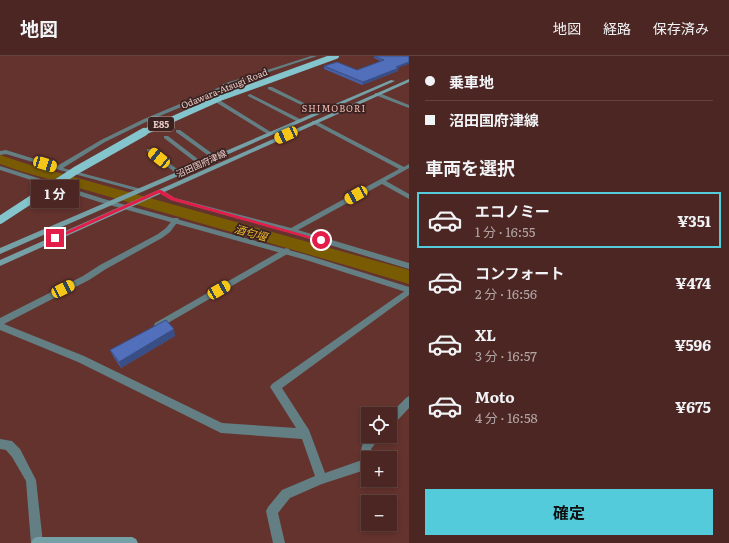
<!DOCTYPE html>
<html lang="ja">
<head>
<meta charset="utf-8">
<style>
	body { margin:0; font-family:Literata,"Noto Sans JP",serif; background:#522e2a; color:#f1f3f6; height:100vh; display:flex; flex-direction:column; font-size:15px; white-space:nowrap }
	* { box-sizing:border-box; margin:0 }
	p { font-size:13px; color:#b2a5a5 }
	.icon { flex:none; width:22px; height:22px; fill:none; stroke:currentColor; stroke-width:2; stroke-linecap:round; stroke-linejoin:round }
	.map { position:relative; flex:1; overflow:hidden }
	.drawer { display:flex; flex-direction:column; background:#4b2622; width:320px }
	.drawer>* { flex:none }
	.top-card { display:grid; align-content:center; height:88px; padding:0 16px; background:#4b2622 }
	.buttons { position:absolute; left:361px; top:351px; display:grid; gap:8px }
	.buttons a { display:grid; place-items:center; width:36px; height:36px; border-radius:0px; background:#4b2622; box-shadow:0 2px 6px #0003,0 0 0 1px #624340; font-size:20px }
	.end { position:absolute; width:18px; height:18px; margin:-9px; border:5px solid #e11d48; background:#fff; box-shadow:0 0 0 2px #fff }
	.from { border-radius:50% }
	.bubble { position:absolute; height:28px; border-radius:0px; background:#4b2622; box-shadow:0 2px 6px #0003,0 0 0 1px #624340; font-size:13px; font-weight:700; line-height:28px; text-align:center }
	.car { position:absolute; width:12px; height:24px; margin:-12px -6px; border-radius:5px; box-shadow:0 0 3px 1px #0007; background:linear-gradient(#f5c518 24%,#345 0 40%,#f5c518 0 76%,#345 0 86%,#f5c518 0) }
	.top-card b { display:flex; align-items:center; gap:14px; height:38px; font-size:15px }
	.top-card b+b { border-top:1px solid #624340 }
	.top-card i { width:10px; height:10px; background:#f1f3f6 }
	ul { padding:0; list-style:none }
	li { display:flex; align-items:center; gap:12px; height:56px; margin:0 8px 6px; padding:0 8px; border:2px solid transparent; border-radius:0px }
	li div { flex:1 }
	li b { display:block; font-size:15px }
	li em { font-style:normal; font-weight:700 }
	li.active { border-color:#53cbda }
	li>.icon { width:36px; height:36px; stroke-width:1.5 }
	h2 { padding:0 16px; font-size:18px; line-height:48px }
	.action { display:flex; gap:8px; margin-top:auto; padding:8px 16px }
	.action a { flex:1; height:46px; border-radius:0px; background:#53cbda; color:#111; font-size:16px; font-weight:700; line-height:46px; text-align:center }
	header { display:flex; align-items:center; gap:24px; box-sizing:border-box; height:56px; padding:0 20px; background:#4b2622; border-bottom:1px solid #624340 }
	header strong { font-size:19px }
	nav { display:flex; gap:22px; margin-inline-start:auto; font-size:14px }
	main { display:flex; flex:1; min-height:0 }
	.map>svg:first-child { display:block }
	.lines { fill:none; stroke-linecap:round; stroke-linejoin:round }
	.river { fill:#785b03; fill-rule:evenodd }
	.minor { fill:#637f83; fill-rule:evenodd }
	.tertiary { fill:#637f83; fill-rule:evenodd }
	.secondary { fill:#74a0a6; fill-rule:evenodd }
	.trunk-bridge-far1 { stroke:#84c4cd; stroke-width:6 }
	.trunk-bridge { stroke:#84c4cd; stroke-width:8 }
	.wall { fill:#475fa2 }
	.shaded-wall { fill:#394e84 }
	.building { fill:#526fbc; stroke:#394e84 }
	.route { fill:#e11d48 }
	.labels { text-anchor:middle; dominant-baseline:central; stroke-width:3.5; stroke-linejoin:round; paint-order:stroke }
	.far-street-label { font-size:9px; fill:#ebccc8; stroke:#392220 }
	.far-neighbourhood-label { font-size:9px; letter-spacing:1px; fill:#f5b8b1; stroke:#392220 }
	.shield { fill:#392220; stroke:#b69996; stroke-width:1 }
	.shield-label { font-size:9px; font-weight:bold; fill:#ebccc8 }
	.water-label { font-size:11px; font-style:italic; fill:#eab72b; stroke:#392220 }
</style>
</head>
<body>
<header>
<strong>地図</strong>
<nav><a>地図</a><a>経路</a><a>保存済み</a></nav>
</header>
<main>
<div class="map">
<svg width="409" height="487" viewBox="0 0 409 487">
	<rect width="100%" height="100%" fill="#64332e"/>
	<g class="lines">
		<path class="river" d="M0,99l27,9 382,106v14l-50,-15 -342,-99 -17,-6z"/>
		<g class="minor">
			<path d="M311,0h6l-90,30 -3,3 -76,32 -43,21 -42,26 78,21v2h-4l-81,-22 -50,-15 -6,1v-4l6,-1 51,16 44,-26 43,-21 76,-32 3,-3z"/>
			<path d="M268,31h4l50,25 -4,1 -50,-24z"/>
			<path d="M375,37h4l30,12v3l-34,-13z"/>
			<path d="M250,38l52,26 1,1 -5,1 -50,-26v-1z"/>
			<path d="M217,45h4l53,33 -5,1 -52,-32z"/>
			<path d="M312,65h4l88,46 5,-3v4l-23,13 23,13v5l-27,-15 -84,46 111,33v6l-119,-36 -119,-33 -14,-9 1,-1h4l13,8 116,30 108,-59 -87,-46z"/>
			<path d="M176,74h4l37,27v2h-4l-37,-27z"/>
			<path d="M164,80h4l35,27v2h-4l-35,-27z"/>
			<path d="M147,93h4l30,23v2h-4l-30,-23z"/>
			<path d="M174,162h4l1,2 -9,12 -8,6 -56,31 -17,11 -85,44 80,32 138,67 74,5 -24,-38 -2,-3 2,-3 137,-96v7l-127,93 27,42 16,43 37,-13c-1,-13 -2,-14 7,-24h12l-10,13 2,9h-5v11l-46,15 -32,14 -12,15 7,30h-12l-7,-32 2,-4 14,-17 33,-14 -13,-37 -81,-6 -143,-71 -78,-32v-12l83,-42 17,-11 58,-31 8,-6z"/>
			<path d="M286,192l3,1 1,2 -1,2 -128,74 -3,1 -3,-1 -1,-2 1,-2z"/>
			<path d="M409,340v12l-15,16 -4,2v-12l16,-16z"/>
			<path d="M0,383l12,2 8,8 16,31 7,63h-12l-5,-62 -14,-24 -6,-7 -6,-1z"/>
		</g>
		<path class="tertiary" d="M0,110l104,33 203,56 102,32v6l-103,-33 -207,-58 -99,-32z"/>
		<g class="secondary">
			<path d="M409,23v3l-409,184v-6z"/>
			<path d="M391,24l4,1 -395,173v-6z"/>
			<path d="M37,481h95l4,2 2,4h-107l2,-4z"/>
		</g>
		<path class="trunk-bridge-far1" d="M142,77l78,-35 116,-42"/>
		<path class="trunk-bridge" d="M0,164l75,-49 69,-39"/>
	</g>
	<g class="wall">
		<path d="M374,0h35l-11,12v3l-36,14 -38,-16v-3l33,4 24,-9 -7,-3z"/>
		<path d="M175,280l-54,32 -8,-12 -3,-6z"/>
	</g>
	<g class="shaded-wall">
		<path d="M409,6v2l-11,4v3l-36,14 1,-3z"/>
		<path d="M174,273l1,7 -54,32 -2,-6z"/>
	</g>
	<g class="building">
		<path d="M374,0h35v6l-13,5 3,1 -36,14 -39,-16 13,-4 20,8 27,-10z"/>
		<path d="M166,264l8,9 -55,33 -9,-12z"/>
	</g>
	<path class="route" d="M158,134h3l14,8 148,42 -2,2 -150,-42 -12,-7 -102,46 -5,-1z"/>
	<g class="labels">
		<g class="far-street-label">
			<text transform="translate(224 32) rotate(-22)">Odawara-Atsugi Road</text>
			<text transform="translate(201 107) rotate(-24)">沼田国府津線</text>
		</g>
		<g class="far-neighbourhood-label">
			<text x="334" y="52">SHIMOBORI</text>
		</g>
		<rect class="shield" x="148" y="61" width="26" height="14" rx="3"/>
		<g class="shield-label">
			<text x="161" y="68">E85</text>
		</g>
		<g class="water-label">
			<text transform="translate(251 176) rotate(16)">酒匂堰</text>
		</g>
	</g>
</svg>
<div class="buttons">
<a><svg class="icon" aria-label="locate" viewBox="0 0 24 24"><circle cx="12" cy="12" r="6"/><path d="M12 2v4M12 18v4M2 12h4M18 12h4"/></svg></a>
<a>+</a>
<a>−</a>
</div>
<i class="end from" style="left:321px;top:184px"></i>
<i class="end" style="left:55px;top:182px"></i>
<div class="bubble" style="left:31px;top:124px;width:48px">1 分</div>
<i class="car" style="left:286px;top:79px;rotate:246deg"></i>
<i class="car" style="left:159px;top:102px;rotate:309deg"></i>
<i class="car" style="left:45px;top:108px;rotate:107deg"></i>
<i class="car" style="left:356px;top:139px;rotate:241deg"></i>
<i class="car" style="left:63px;top:233px;rotate:64deg"></i>
<i class="car" style="left:219px;top:234px;rotate:60deg"></i>
</div>
<section class="drawer">
<div class="top-card">
<b><i class="from"></i>乗車地</b>
<b><i></i>沼田国府津線</b>
</div>
<h2>車両を選択</h2>
<ul>
<li class="active"><svg class="icon" aria-label="car" viewBox="0 0 24 24"><path d="M5 17H2v-5l4-1 3-4h7l3 4 3 1v5h-3M9 17h6M6 11h13"/><circle cx="7" cy="17" r="2"/><circle cx="17" cy="17" r="2"/></svg><div><b>エコノミー</b><p>1 分 · 16:55</p></div><em>¥351</em></li>
<li><svg class="icon" aria-label="car" viewBox="0 0 24 24"><path d="M5 17H2v-5l4-1 3-4h7l3 4 3 1v5h-3M9 17h6M6 11h13"/><circle cx="7" cy="17" r="2"/><circle cx="17" cy="17" r="2"/></svg><div><b>コンフォート</b><p>2 分 · 16:56</p></div><em>¥474</em></li>
<li><svg class="icon" aria-label="car" viewBox="0 0 24 24"><path d="M5 17H2v-5l4-1 3-4h7l3 4 3 1v5h-3M9 17h6M6 11h13"/><circle cx="7" cy="17" r="2"/><circle cx="17" cy="17" r="2"/></svg><div><b>XL</b><p>3 分 · 16:57</p></div><em>¥596</em></li>
<li><svg class="icon" aria-label="car" viewBox="0 0 24 24"><path d="M5 17H2v-5l4-1 3-4h7l3 4 3 1v5h-3M9 17h6M6 11h13"/><circle cx="7" cy="17" r="2"/><circle cx="17" cy="17" r="2"/></svg><div><b>Moto</b><p>4 分 · 16:58</p></div><em>¥675</em></li>
</ul>
<div class="action"><a>確定</a></div>
</section>
</main>
</body>
</html>
